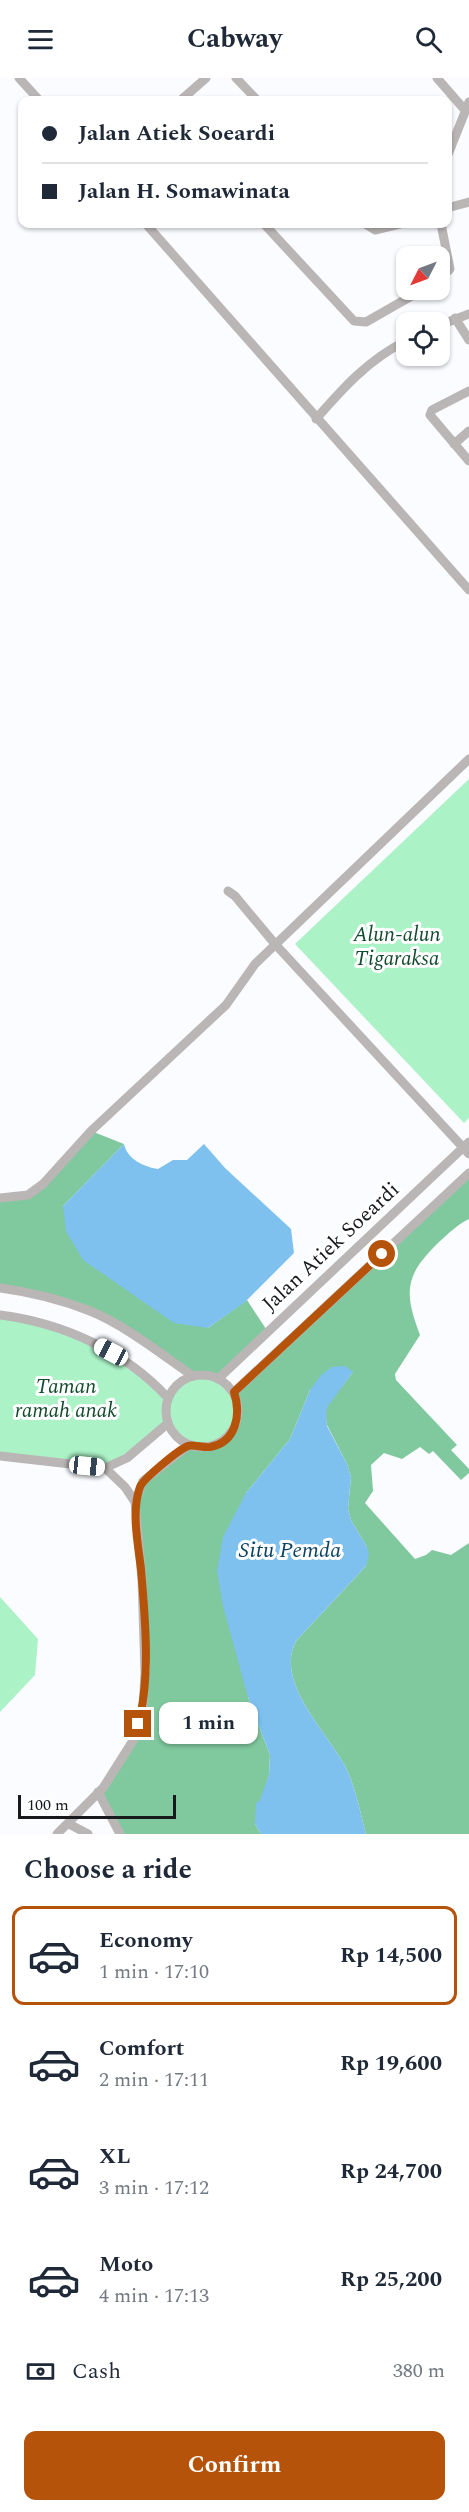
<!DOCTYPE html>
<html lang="en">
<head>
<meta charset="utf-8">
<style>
	body { margin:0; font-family:Spectral,serif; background:#f2f2f3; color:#1f2937; height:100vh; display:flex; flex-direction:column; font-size:22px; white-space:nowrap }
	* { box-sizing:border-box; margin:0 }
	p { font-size:20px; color:#747a83 }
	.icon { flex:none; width:33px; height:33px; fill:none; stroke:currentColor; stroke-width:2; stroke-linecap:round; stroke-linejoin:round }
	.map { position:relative; height:1756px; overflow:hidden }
	.sheet { display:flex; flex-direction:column; background:#fff; flex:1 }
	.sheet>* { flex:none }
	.banner { position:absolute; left:18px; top:18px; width:434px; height:132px; border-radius:12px; box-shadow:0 2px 4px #0004; display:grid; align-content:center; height:132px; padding:0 24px; background:#fff }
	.needle { width:39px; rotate:228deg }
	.buttons { position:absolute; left:396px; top:168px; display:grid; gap:12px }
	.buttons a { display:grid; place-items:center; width:54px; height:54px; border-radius:12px; background:#fff; box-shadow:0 2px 4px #0004; font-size:30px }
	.scale { position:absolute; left:18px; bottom:15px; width:158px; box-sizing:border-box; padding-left:6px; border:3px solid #17191c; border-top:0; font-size:16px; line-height:21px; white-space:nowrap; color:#17191c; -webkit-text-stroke:4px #fff; paint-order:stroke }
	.end { position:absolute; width:27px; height:27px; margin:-14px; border:8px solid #b45309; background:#fff; box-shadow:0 0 0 3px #fff }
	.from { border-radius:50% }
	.bubble { position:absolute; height:42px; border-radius:12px; background:#fff; box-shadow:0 2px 4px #0004; font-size:20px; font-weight:700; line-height:42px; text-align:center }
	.car { position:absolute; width:18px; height:36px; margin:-18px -9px; border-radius:8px; box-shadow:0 0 4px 2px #0007; background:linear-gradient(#fff 24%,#345 0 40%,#fff 0 76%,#345 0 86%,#fff 0) }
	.banner b { display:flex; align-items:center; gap:21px; height:57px; font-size:22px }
	.banner b+b { border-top:2px solid #e0e1e3 }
	.banner i { width:15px; height:15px; background:#1f2937 }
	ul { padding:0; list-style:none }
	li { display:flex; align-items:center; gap:18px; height:99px; margin:0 12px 9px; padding:0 12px; border:3px solid transparent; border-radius:12px }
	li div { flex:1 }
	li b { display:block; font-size:22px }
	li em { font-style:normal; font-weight:700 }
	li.current { border-color:#b45309 }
	li>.icon { width:54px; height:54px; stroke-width:1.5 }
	h2 { padding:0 24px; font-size:27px; line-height:72px }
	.pay { display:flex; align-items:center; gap:15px; height:66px; padding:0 24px; font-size:22px }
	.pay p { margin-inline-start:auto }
	.primary-button { display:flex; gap:12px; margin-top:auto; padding:12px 24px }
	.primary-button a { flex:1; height:69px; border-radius:12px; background:#b45309; color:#fff; font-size:24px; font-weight:700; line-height:69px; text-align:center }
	header { display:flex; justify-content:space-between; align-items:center; height:78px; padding:0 24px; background:#fff; font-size:27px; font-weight:700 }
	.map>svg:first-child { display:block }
	.green { fill:#abf2c7 }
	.forest { fill:#80c89e }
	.water { fill:#7ec1ee }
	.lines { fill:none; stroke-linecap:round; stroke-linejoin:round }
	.minor { stroke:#bbb6b6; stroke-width:9 }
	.route { stroke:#b45309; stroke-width:8 }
	.labels { text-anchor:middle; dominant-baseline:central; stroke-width:6; stroke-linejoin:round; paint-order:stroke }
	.park-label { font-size:21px; font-style:italic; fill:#144b2f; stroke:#fff }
	.street-label { font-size:21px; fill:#17191c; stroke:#fff }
	.water-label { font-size:22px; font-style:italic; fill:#0c4361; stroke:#fff }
</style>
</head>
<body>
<header><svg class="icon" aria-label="menu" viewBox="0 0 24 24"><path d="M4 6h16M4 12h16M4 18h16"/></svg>Cabway<svg class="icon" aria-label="search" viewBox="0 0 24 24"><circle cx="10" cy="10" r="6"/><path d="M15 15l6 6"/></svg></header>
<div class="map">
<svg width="469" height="1756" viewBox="0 0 469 1756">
	<rect width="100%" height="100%" fill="#fafcff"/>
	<g class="green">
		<path d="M469,701v339l-5,5 -169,-179z"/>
		<path d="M0,1237l85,23 83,59c14,-23 49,-32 65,-5 14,23 -2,53 -28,55 -17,2 -29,-9 -38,-22l-62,43 -105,-12z"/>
		<path d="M0,1519l38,42 -3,36 -35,37z"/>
	</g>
	<g class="forest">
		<path d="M91,1053l33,13 -61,62 145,122 39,-28 21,32 -50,47 -14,-4 -11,1 -101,-64 -92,-24v-90l28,-4z"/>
		<path d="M469,1095v46c-12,6 -20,14 -30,23 -35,34 -35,50 -19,93l-25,39 1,6 61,65 -6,5 18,19v4l-8,7 -28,-29 -4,3 -9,-7 -18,12 -18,-6 -13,12 2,26 -8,12 50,56 11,-4 6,-5 19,5 18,-12v291h-103c-6,-22 -10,-45 -20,-66 -18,-36 -72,-85 -50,-127l70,-75 1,-19 -16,-27 -3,-11 3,-32 -4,-13 -20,-39 -2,-12 2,-7 26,-34 -43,18 -20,49 -44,54 2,204 22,58 -1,20 -14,49 6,10h-140l-23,-42 36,-53 16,-70 -15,-167c2,-7 4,-17 8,-22 6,-7 35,-29 44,-33 5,-3 12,1 18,0 30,-3 37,-30 29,-55z"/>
	</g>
	<g class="water">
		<path d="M124,1066c3,15 20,23 34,25l15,-9h14l17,-16 21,24 66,61 3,24 -49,49 -37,26 -34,-5 -91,-63 -17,-29 -3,-25z"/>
		<path d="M345,1288l8,6 -25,34 -2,7 1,13 20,38 4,13 -3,32 3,11 16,27 2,7 -3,12 -70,75c-22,42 32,91 50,127 10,21 14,44 20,66h-105l-6,-10 1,-21 4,-3 9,-25 1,-20 -22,-58 -25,-91 -6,-35 6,-34 23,-44 44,-54 20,-49 11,-15 11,-8z"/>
	</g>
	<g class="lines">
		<g class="minor">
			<path d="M19,0l20,22"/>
			<path d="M236,0l21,22"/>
			<path d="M437,0l27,31"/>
			<path d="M181,22l25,-22"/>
			<path d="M447,79l22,-55"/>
			<path d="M447,130l22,-6"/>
			<path d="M146,146l323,366"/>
			<path d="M264,146l90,97 12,1 56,-32"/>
			<path d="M365,146l10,6 25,-6"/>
			<path d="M440,201l10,-10 -9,-45"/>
			<path d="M455,240l14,22"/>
			<path d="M440,247l29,-11"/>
			<path d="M469,313l-37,19 -2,5 39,46"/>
			<path d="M316,341c27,-31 53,-60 90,-78"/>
			<path d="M454,366l15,-13"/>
			<path d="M228,813l7,5 40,48 194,210"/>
			<path d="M0,1120l28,-3 15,-11 48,-53 135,-126 29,-41 214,-205"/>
			<path d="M0,1210c30,4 62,12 90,23 35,14 72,44 103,65"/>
			<path d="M0,1237c63,8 125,36 168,83"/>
			<circle cx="202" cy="1333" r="36"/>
			<path d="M218,1301l251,-237"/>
			<path d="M234,1314l235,-219"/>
			<path d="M0,1378l105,12 20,19 10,15 7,77 3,94 -2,36 -9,30 -31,49 -46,46"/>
			<path d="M105,1390l22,-10 40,-34"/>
			<path d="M135,1424l8,-21 46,-36"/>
			<path d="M98,1714l22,42"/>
			<path d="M69,1746l19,10"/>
		</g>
	</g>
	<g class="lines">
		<path class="route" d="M138,1646c13,-45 7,-108 3,-155 -3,-26 -10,-57 -1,-82 3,-8 38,-37 48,-41 5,-2 15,2 22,1 27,-5 31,-33 24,-55l148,-138"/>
	</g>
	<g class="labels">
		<g class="park-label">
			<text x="397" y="857">Alun-alun<tspan x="397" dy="24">Tigaraksa</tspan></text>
			<text x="66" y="1309">Taman<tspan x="66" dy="24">ramah anak</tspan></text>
		</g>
		<g class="street-label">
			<text transform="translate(331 1169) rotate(-43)">Jalan Atiek Soeardi</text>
		</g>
		<g class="water-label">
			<text x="290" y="1472">Situ Pemda</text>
		</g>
	</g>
</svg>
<div class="buttons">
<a><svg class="needle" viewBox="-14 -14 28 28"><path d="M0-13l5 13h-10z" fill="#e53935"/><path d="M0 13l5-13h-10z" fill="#747a83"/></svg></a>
<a><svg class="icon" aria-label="locate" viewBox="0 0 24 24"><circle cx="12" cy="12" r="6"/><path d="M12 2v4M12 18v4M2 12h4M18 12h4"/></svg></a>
</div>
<div class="scale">100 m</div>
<i class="end from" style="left:382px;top:1176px"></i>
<i class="end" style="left:138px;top:1646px"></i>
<div class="bubble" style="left:159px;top:1624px;width:99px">1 min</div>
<i class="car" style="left:111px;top:1274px;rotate:298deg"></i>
<i class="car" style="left:87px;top:1388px;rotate:96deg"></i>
<div class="banner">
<b><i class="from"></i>Jalan Atiek Soeardi</b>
<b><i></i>Jalan H. Somawinata</b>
</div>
</div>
<section class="sheet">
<h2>Choose a ride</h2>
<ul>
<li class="current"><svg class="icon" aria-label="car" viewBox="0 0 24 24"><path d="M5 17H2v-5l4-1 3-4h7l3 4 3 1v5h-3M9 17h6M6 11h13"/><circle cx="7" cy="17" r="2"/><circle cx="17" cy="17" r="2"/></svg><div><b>Economy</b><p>1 min · 17:10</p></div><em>Rp 14,500</em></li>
<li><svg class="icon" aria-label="car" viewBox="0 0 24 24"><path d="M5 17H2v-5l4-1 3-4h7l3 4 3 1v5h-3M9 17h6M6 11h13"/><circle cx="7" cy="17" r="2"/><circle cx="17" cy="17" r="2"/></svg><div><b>Comfort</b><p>2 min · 17:11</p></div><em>Rp 19,600</em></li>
<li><svg class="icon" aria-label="car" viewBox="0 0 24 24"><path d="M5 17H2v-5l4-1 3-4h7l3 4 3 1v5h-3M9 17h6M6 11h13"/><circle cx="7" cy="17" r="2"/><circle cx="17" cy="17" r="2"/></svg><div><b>XL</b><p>3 min · 17:12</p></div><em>Rp 24,700</em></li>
<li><svg class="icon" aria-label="car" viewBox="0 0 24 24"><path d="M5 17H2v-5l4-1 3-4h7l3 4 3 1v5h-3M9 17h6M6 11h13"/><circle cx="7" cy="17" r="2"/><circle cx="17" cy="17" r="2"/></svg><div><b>Moto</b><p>4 min · 17:13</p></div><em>Rp 25,200</em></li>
</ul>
<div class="pay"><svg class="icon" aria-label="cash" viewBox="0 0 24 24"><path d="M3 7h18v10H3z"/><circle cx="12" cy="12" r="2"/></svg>Cash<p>380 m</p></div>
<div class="primary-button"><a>Confirm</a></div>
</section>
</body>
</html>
